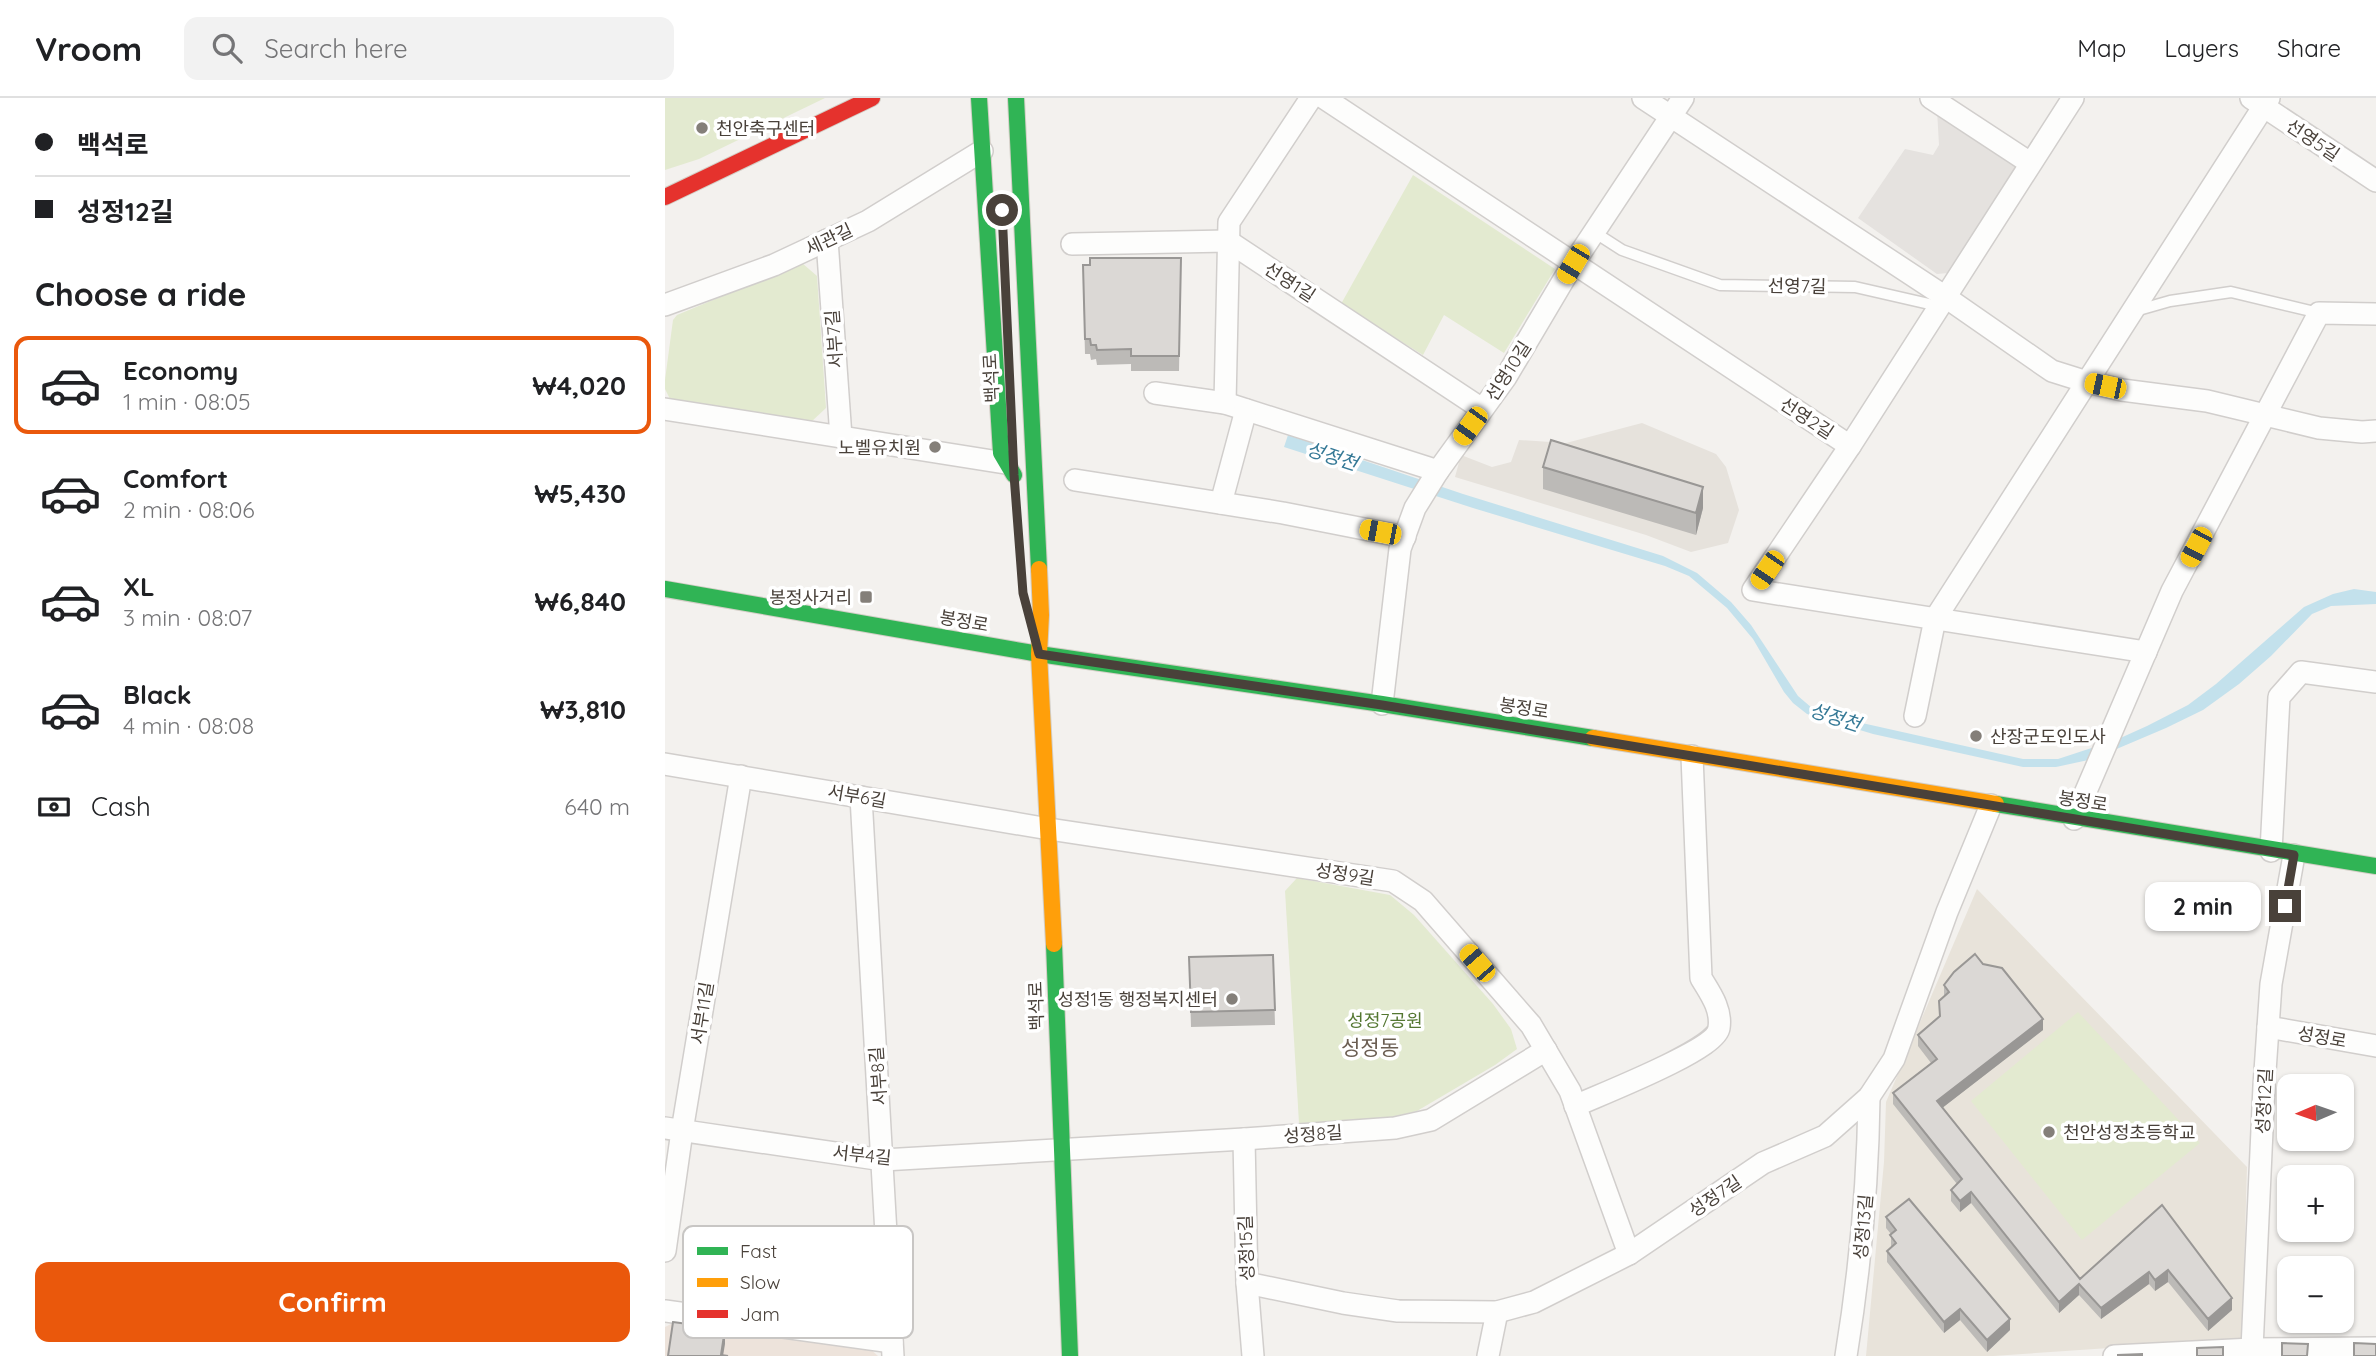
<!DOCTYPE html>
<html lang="en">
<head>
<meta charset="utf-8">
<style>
	body { margin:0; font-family:Quicksand,"Noto Sans KR",sans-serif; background:#f2f2f2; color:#202124; height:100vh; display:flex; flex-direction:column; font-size:26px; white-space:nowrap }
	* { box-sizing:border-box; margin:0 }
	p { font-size:23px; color:#757577 }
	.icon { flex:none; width:38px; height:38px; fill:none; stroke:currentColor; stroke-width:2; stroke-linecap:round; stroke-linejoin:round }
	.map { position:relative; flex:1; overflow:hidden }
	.details { display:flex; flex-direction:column; background:#fff; width:665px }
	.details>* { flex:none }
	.top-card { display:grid; align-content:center; height:154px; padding:0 35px; background:#fff }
	.needle { width:46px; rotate:268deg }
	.controls { position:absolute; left:1612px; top:976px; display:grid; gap:14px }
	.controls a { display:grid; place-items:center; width:77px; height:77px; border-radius:14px; background:#fff; box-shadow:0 2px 5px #0004; font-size:35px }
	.end { position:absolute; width:32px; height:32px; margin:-16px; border:9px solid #49413a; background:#fff; box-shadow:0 0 0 4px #fff }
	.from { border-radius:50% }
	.bubble { position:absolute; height:49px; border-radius:14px; background:#fff; box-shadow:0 2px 5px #0004; font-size:23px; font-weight:700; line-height:49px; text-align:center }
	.car { position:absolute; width:21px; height:42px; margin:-21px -10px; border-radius:9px; box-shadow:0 0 5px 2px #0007; background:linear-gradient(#f5c518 24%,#345 0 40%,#f5c518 0 76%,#345 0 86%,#f5c518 0) }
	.top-card b { display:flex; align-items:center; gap:24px; height:66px; font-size:26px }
	.top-card b+b { border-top:2px solid #e0e0e0 }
	.top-card i { width:18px; height:18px; background:#202124 }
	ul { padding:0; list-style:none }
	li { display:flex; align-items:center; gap:21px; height:98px; margin:0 14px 10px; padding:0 21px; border:4px solid transparent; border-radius:14px }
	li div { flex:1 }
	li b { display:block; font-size:26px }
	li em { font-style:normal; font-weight:700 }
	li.on { border-color:#ea580c }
	li>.icon { width:63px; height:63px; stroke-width:1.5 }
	h2 { padding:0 35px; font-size:32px; line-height:84px }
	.pay { display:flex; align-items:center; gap:18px; height:77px; padding:0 35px; font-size:26px }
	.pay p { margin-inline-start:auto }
	.cta { display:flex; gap:14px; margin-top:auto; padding:14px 35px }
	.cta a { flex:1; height:80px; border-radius:14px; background:#ea580c; color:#fff; font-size:28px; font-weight:700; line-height:80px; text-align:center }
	header { display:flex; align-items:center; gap:42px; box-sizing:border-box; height:98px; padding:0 35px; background:#fff; border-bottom:2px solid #e0e0e0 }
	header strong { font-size:33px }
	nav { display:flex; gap:38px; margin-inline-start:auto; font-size:24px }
	.search { width:490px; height:63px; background:#f2f2f2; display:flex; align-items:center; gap:18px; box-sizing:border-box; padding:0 24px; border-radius:14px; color:#757577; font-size:26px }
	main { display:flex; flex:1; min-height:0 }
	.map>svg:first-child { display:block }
	.residential { fill:#e6e2dc }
	.commercial { fill:#ede3db }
	.education { fill:#e8e3da }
	.green { fill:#e3ead0 }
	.parking { fill:#e5e2df }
	.water { fill:#c3e1ec }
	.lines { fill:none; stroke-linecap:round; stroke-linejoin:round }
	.lane-casing { stroke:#d1cecc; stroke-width:13 }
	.street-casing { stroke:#d1cecc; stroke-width:24 }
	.fast-casing { stroke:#d3cec6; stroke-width:18 }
	.slow-casing { stroke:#d3cec6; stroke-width:18 }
	.jam-casing { stroke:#d3cec6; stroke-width:18 }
	.lane { stroke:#fdfdfc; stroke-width:10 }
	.street { stroke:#fdfdfc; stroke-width:21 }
	.fast { stroke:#30b455; stroke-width:16 }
	.slow { stroke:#ff9f0a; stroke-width:16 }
	.jam { stroke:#e5322d; stroke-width:16 }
	.wall { fill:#bcbab7 }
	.shaded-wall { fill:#999795 }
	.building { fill:#dbd8d5; stroke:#999795; stroke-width:2 }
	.route { stroke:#49413a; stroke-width:9 }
	.poi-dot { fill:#847f79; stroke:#fff; stroke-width:2.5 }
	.labels { text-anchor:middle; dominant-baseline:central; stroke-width:7; stroke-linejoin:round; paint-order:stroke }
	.poi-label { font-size:18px; fill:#49413a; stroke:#fff; text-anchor:start }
	.street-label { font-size:18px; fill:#49413a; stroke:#fff }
	.park-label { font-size:18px; fill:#547731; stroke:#fff }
	.water-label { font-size:19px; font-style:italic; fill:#357996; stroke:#fff }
	.quarter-label { font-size:21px; fill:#6b5e52; stroke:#fff }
	.key { fill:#fff; stroke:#c8c6c4; stroke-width:2 }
	.key-label { font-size:19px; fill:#49413a }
</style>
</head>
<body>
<header>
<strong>Vroom</strong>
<div class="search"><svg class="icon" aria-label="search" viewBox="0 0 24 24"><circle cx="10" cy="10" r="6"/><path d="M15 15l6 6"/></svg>Search here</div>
<nav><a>Map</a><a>Layers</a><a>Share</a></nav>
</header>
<main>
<section class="details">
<div class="top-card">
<b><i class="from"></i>백석로</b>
<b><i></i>성정12길</b>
</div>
<h2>Choose a ride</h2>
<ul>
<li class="on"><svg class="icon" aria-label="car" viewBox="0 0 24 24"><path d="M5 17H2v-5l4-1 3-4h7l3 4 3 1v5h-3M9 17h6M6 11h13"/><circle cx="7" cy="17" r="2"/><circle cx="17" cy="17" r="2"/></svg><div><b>Economy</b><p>1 min · 08:05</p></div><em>₩4,020</em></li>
<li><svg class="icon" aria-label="car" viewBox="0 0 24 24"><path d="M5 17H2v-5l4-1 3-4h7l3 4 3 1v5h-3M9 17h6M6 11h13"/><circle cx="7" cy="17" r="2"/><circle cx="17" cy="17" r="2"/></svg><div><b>Comfort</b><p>2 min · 08:06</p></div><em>₩5,430</em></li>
<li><svg class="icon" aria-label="car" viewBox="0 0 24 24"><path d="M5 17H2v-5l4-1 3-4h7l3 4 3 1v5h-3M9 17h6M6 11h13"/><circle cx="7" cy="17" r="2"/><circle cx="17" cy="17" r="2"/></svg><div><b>XL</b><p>3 min · 08:07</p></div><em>₩6,840</em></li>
<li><svg class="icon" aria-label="car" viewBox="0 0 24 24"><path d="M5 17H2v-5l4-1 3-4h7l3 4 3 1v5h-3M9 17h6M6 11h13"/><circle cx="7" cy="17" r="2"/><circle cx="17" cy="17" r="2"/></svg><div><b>Black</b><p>4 min · 08:08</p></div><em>₩3,810</em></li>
</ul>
<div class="pay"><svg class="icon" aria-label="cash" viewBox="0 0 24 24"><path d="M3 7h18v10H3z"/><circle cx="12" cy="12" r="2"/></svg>Cash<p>640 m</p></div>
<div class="cta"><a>Confirm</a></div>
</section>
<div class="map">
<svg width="1711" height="1258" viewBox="0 0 1711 1258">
	<rect width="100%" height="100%" fill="#f3f1ee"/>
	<path class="residential" d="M977,325l74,31 10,13 13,43 -11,33 -37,9 -45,-17 -191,-58 6,-22 31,12 19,-5 8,-22 47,3z"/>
	<path class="commercial" d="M8,1225l194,23 11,10h-213v-29z"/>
	<path class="education" d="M1312,791l270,278 -5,172 -249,17h-127l18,-194 2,-60z"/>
	<g class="green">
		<path d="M0,0h160l-126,61 -34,11z"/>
		<path d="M748,77l142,94 -51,84 -60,-38 -21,40 -82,-51z"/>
		<path d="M137,165l15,13 9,132 -16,15 -140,-24 -5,-10v-9l8,-60 4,-5z"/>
		<path d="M632,780l93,17 24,20 79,89 18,25 6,20 -22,16 -78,46 -41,10 -77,2 -14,-232z"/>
		<path d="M1413,914l122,131 -118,97 -111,-139z"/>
	</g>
	<path class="parking" d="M1272,12l78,50 1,15 -68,98 -11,1 -79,-56 47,-69 28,6 6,-10z"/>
	<path class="water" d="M623,337l175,59 200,62 34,17 34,29 20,23 47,71 14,12 41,13 170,38h35l58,-19 31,-14 41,-21 28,-21 88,-77 29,-13 21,-5 22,3v12l-45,2 -19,8 -41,42 -32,28 -36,26 -37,18 -73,31 -37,8h-33l-150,-33 -66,-20 -14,-11 -9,-11 -31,-53 -26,-31 -38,-32 -24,-10 -192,-58 -189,-61z"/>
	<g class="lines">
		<defs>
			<g id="lane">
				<path d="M929,134l28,18 98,35 135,2 83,19"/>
				<path d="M1470,213l35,-10 61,-9 88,21"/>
			</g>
			<g id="street">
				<path d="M659,0l526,348 -97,144 393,62"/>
				<path d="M978,0l301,198 108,75 35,11 35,8 85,11 112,27 43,4 14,-1"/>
				<path d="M1266,0l99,65"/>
				<path d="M1586,0l125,83"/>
				<path d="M162,142l14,197"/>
				<path d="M407,146l156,-3 254,168"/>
				<path d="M0,207l109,-40 94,-44 114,-70"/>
				<path d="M490,295l70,10 213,68"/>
				<path d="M560,305l4,-181 82,-124"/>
				<path d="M0,311l340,54"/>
				<path d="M1185,348l223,-348"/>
				<path d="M410,382l208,33 122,24"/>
				<path d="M556,405l25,-93"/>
				<path d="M717,606l18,-155 15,-41 23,-37 68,-94 67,-113 110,-166"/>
				<path d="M1250,618l20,-97 334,-521"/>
				<path d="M0,666l384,65 344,52 30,20 108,124 39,66 59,163"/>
				<path d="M196,699l32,559"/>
				<path d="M1409,721l98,-228 147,-278 57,1"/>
				<path d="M1606,753l8,-154 22,-25 75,10"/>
				<path d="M1603,929l108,19"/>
				<path d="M910,1008c24,-11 141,-56 144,-78 3,-19 -9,-35 -18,-50l-9,-222"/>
				<path d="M0,1030l218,32 361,-21 151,-11 36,-8 115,-70"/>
				<path d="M579,1041l3,144 6,73"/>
				<path d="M0,1153l17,-120 59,-355"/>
				<path d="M582,1185l96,20 55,8 99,1 37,-10 95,-48 134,-91 62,-27 44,-39 25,-38 53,-147 44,-107"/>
				<path d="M0,1213l227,31"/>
				<path d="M1587,1251l12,-263 7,-102 23,-129"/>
				<path d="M823,1258l9,-44"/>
				<path d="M1181,1258c14,-86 22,-172 23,-259"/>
				<path d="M1449,1258l138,-7 124,-1"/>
			</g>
			<g id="fast">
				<path d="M314,0l22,355 13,22"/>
				<path d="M351,0l23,471"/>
				<path d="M0,491l374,65 343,50 211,34"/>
				<path d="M1331,706l380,62"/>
				<path d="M389,846l16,412"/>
			</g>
			<g id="slow">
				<path d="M374,471l2,46 -2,39 15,290"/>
				<path d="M928,640l403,66"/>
			</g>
			<path id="jam" d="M0,99l207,-99"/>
		</defs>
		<use href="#lane" class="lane-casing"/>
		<use href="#street" class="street-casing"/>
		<use href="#fast" class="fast-casing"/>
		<use href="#slow" class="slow-casing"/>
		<use href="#jam" class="jam-casing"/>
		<use href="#lane" class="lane"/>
		<use href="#street" class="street"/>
		<use href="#fast" class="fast"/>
		<use href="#slow" class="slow"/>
		<use href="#jam" class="jam"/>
	</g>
	<g class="wall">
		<path d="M516,160l-2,113h-48v-7l-34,1 -1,-6 -5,1 -1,-6h-5l-2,-74z"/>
		<path d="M878,369l160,41 -7,27 -153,-46z"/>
		<path d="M608,857l2,70 -84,2 -2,-70z"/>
		<path d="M1318,866l60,66 -101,78 138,171 82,-74 70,105 -24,21 -40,-49 -13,9 -6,-7 -48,35 -22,-24 -20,18 -88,-110 -11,9 -9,-11v-11l6,-6 -64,-80v-11l38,-30 -13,-17v-11l21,-18v-16l5,-5v-11z"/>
		<path d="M1221,1119l124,113 -23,22 -27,-32 -16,13 -57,-71v-11l4,-4v-13l-5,-6z"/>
	</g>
	<g class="shaded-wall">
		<path d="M1038,389v21l-7,27v-22z"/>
		<path d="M1378,921v11l-106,82v-11z"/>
		<path d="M1306,1094v11l-11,9v-11z"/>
		<path d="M1503,1172v12l-13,9v-11z"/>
		<path d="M1484,1174v12l-48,35v-11z"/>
		<path d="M1414,1186v11l-20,18v-11z"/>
		<path d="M1567,1200v12l-24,21v-12z"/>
		<path d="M1295,1211v11l-16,13v-11z"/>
		<path d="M1345,1221v11l-23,22v-12z"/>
		<path d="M60,1231v15l-2,12h-2z"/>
	</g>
	<g class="building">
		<path d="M425,160h91l-2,98h-48v-7l-34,1 -1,-5h-5l-1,-6h-5l-2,-74h7z"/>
		<path d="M886,342l152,47 -7,26 -153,-46z"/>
		<path d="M1310,856l8,10 19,4 41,51 -106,82 143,178 82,-74 70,93 -24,21 -40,-49 -13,10 -6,-8 -48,36 -22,-24 -20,18 -88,-110 -11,9 -9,-11 11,-11 -69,-86 44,-34 -19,-24 22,-19 -1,-15 10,-9 -5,-7 10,-13z"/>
		<path d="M608,857l2,55 -84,2 -2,-55z"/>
		<path d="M1244,1101l101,120 -23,21 -27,-31 -16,13 -57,-71 9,-8 -6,-8 6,-5 -10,-13z"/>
		<path d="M8,1224l52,7 -4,26 7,1h-60z"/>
		<path d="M1617,1245l26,1 -1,12h-25z"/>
		<path d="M1689,1245l22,1v12h-22z"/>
		<path d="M1558,1249v9h-26v-8z"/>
		<path d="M1477,1256v2h-24v-1z"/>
	</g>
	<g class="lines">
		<path class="route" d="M337,112l12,265 9,118 16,61 343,51 912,150 -9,51"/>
	</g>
	<g class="poi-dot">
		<circle cx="37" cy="30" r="7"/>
		<circle cx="270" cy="349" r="7"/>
		<rect x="194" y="492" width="14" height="14" rx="3.5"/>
		<circle cx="1311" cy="638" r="7"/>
		<circle cx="567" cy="901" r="7"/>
		<circle cx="1384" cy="1034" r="7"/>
	</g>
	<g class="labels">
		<g class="poi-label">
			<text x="51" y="30">천안축구센터</text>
			<text x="256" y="349" text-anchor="end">노벨유치원</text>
			<text x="187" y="499" text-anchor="end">봉정사거리</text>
			<text x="1325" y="638">산장군도인도사</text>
			<text x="553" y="901" text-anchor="end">성정1동 행정복지센터</text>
			<text x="1398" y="1034">천안성정초등학교</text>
		</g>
		<g class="street-label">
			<text transform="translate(1648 42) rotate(34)">선영5길</text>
			<text transform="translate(164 141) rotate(-25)">세관길</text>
			<text transform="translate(625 184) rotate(33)">선영1길</text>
			<text transform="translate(1132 188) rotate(1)">선영7길</text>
			<text transform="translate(169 241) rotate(-94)">서부7길</text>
			<text transform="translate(843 273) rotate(-57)">선영10길</text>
			<text transform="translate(326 280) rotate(-93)">백석로</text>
			<text transform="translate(1142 320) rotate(33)">선영2길</text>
			<text transform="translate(299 523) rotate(10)">봉정로</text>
			<text transform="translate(859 610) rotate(9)">봉정로</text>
			<text transform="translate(192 698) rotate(10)">서부6길</text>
			<text transform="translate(1418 703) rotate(9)">봉정로</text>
			<text transform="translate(680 776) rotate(9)">성정9길</text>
			<text transform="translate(371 908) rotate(-92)">백석로</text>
			<text transform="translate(37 915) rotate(-81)">서부11길</text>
			<text transform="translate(1657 939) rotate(10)">성정로</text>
			<text transform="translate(213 978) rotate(-94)">서부8길</text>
			<text transform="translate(1599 1003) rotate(-87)">성정12길</text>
			<text transform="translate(648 1036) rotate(-4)">성정8길</text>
			<text transform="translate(197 1057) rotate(6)">서부4길</text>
			<text transform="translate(1050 1098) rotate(-34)">성정7길</text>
			<text transform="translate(1198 1129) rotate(-85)">성정13길</text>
			<text transform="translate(581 1150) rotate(-92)">성정15길</text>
		</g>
		<g class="park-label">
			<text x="720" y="922">성정7공원</text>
		</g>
		<g class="water-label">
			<text transform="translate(667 358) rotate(18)">성정천</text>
			<text transform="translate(1170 619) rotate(18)">성정천</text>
		</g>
		<g class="quarter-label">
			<text x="705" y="949">성정동</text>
		</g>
	</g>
	<rect x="18" y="1128" width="230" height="112" rx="10" class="key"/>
	<rect x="32" y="1149" width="31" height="8" fill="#30b455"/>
	<rect x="32" y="1180" width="31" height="9" fill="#ff9f0a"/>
	<rect x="32" y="1212" width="31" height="8" fill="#e5322d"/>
	<g class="key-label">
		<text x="75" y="1160">Fast</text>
		<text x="75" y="1191">Slow</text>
		<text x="75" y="1223">Jam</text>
	</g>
</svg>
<div class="controls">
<a><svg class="needle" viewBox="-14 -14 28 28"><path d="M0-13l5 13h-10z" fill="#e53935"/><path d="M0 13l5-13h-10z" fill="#757577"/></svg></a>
<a>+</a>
<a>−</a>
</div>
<i class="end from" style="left:337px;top:112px"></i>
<i class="end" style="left:1620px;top:808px"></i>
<div class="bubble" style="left:1480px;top:784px;width:116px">2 min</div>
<i class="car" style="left:908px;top:166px;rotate:211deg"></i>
<i class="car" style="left:1440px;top:288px;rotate:282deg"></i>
<i class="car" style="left:805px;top:328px;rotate:216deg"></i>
<i class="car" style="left:715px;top:434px;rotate:281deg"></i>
<i class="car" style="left:1531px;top:449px;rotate:208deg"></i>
<i class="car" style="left:1102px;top:472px;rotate:214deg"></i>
<i class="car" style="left:812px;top:865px;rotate:319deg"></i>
</div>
</main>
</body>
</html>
